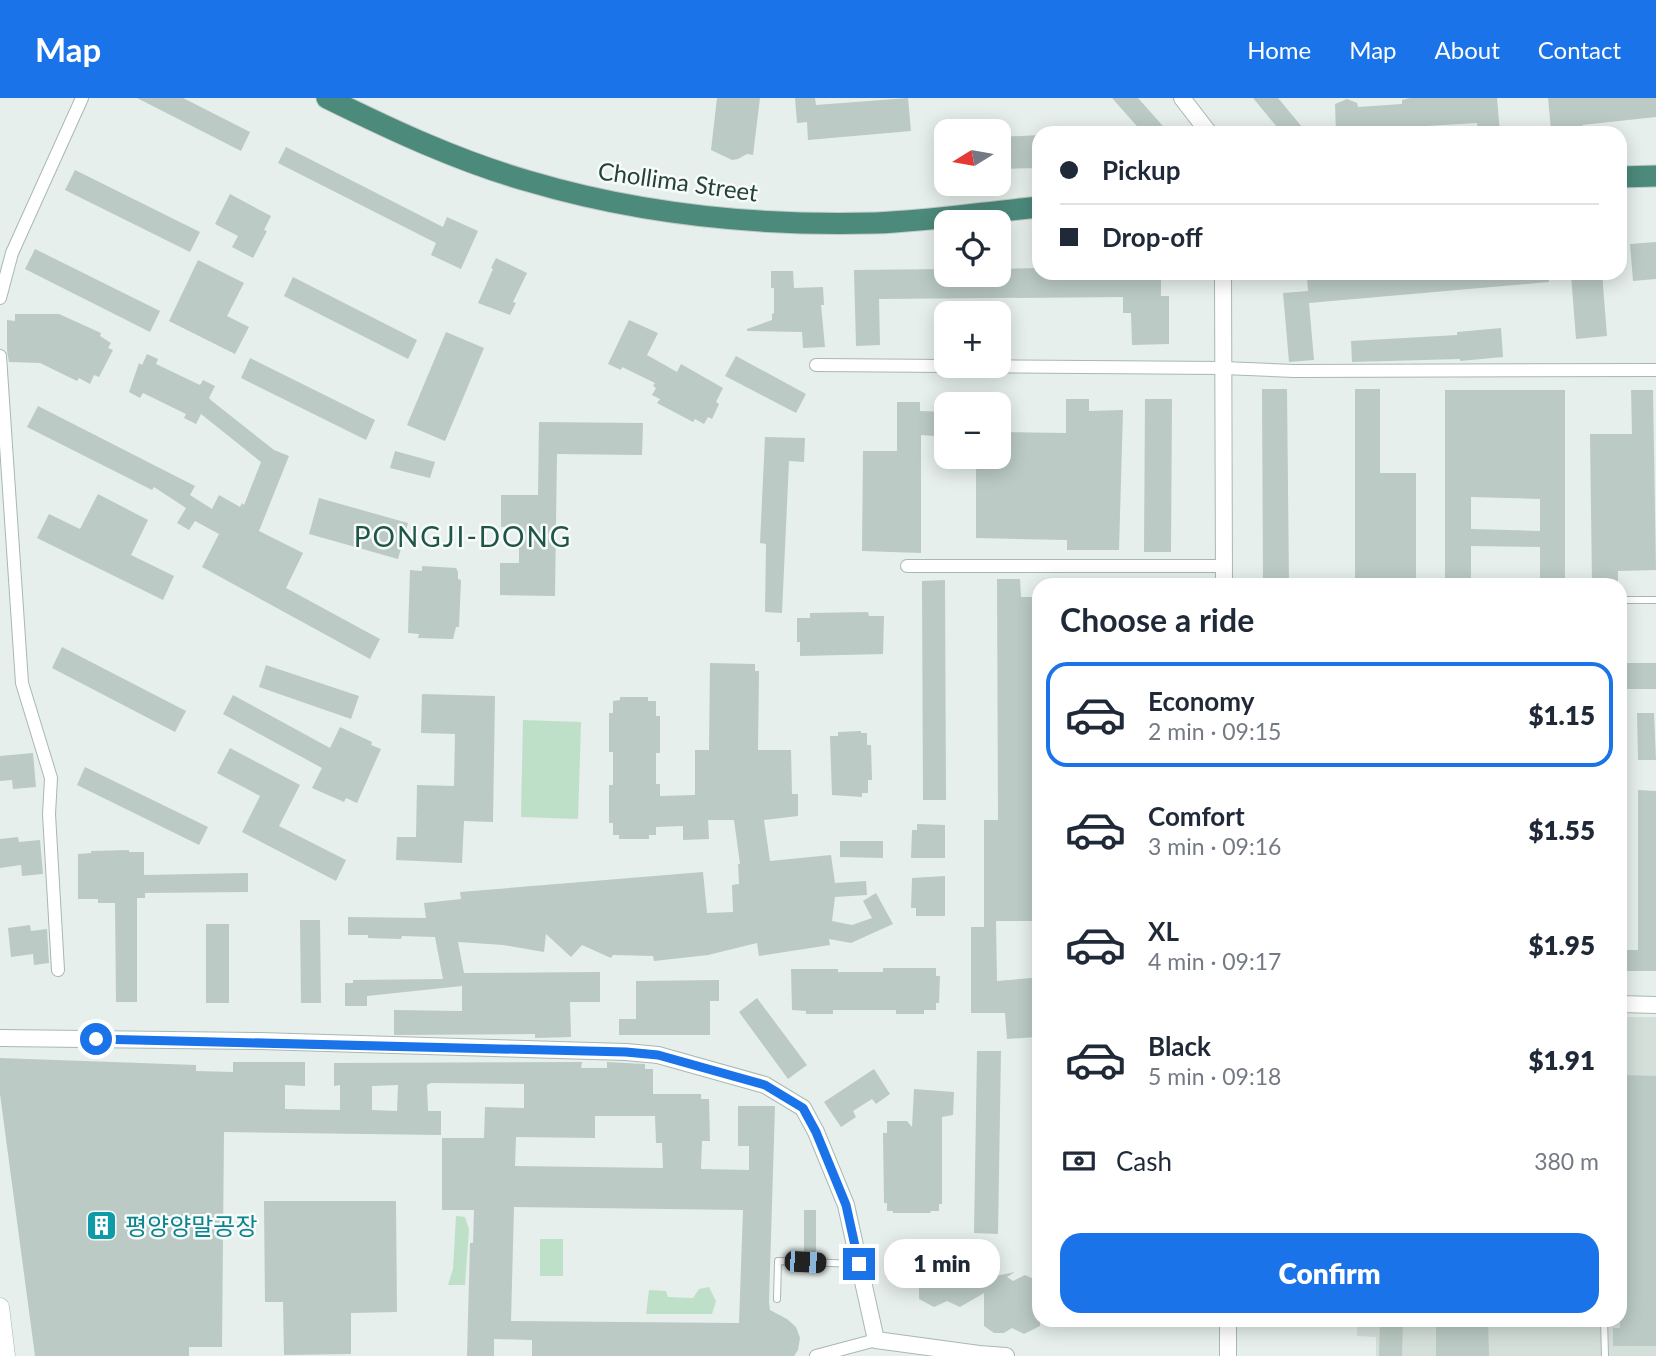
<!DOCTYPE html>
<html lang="en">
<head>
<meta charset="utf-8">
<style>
	body { margin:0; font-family:Lato,"Noto Sans KR",sans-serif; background:#f6f6f7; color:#1f2937; height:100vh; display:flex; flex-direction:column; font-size:26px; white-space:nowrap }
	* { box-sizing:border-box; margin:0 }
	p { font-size:23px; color:#747a83 }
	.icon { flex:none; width:38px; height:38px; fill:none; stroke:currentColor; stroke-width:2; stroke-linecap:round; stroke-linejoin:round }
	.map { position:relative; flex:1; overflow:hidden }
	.sheet { position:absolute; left:1032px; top:480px; width:595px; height:749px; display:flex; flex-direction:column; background:#fff; border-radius:21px; box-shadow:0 4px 18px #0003 }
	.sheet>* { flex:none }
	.banner { position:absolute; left:1032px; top:28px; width:595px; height:154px; border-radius:21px; box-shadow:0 4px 18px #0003; display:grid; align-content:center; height:154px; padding:0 28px; background:#fff }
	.needle { width:46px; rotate:259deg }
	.controls { position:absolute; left:934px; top:21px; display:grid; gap:14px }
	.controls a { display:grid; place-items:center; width:77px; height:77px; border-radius:14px; background:#fff; box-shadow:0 4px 18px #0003; font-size:35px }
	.end { position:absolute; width:32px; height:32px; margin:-16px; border:9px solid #1a73e8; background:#fff; box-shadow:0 0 0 4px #fff }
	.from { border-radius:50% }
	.bubble { position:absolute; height:49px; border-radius:21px; background:#fff; box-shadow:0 4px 18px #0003; font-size:23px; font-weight:800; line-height:49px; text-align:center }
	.car { position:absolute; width:21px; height:42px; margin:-21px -10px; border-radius:9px; box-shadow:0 0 5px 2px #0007; background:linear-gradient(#222 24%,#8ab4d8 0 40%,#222 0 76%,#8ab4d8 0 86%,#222 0) }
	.banner b { display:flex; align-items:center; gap:24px; height:66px; font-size:26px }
	.banner b+b { border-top:2px solid #e0e1e3 }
	.banner i { width:18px; height:18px; background:#1f2937 }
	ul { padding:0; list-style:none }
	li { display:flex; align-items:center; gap:21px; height:105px; margin:0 14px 10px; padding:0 14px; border:4px solid transparent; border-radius:21px }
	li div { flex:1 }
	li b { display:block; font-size:26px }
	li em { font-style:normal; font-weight:800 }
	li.selected { border-color:#1a73e8 }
	li>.icon { width:63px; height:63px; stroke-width:1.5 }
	h2 { padding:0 28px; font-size:32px; line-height:84px }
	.pay { display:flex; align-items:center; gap:18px; height:77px; padding:0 28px; font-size:26px }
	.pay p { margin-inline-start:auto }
	.button { display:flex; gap:14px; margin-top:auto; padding:14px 28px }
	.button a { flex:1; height:80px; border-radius:21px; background:#1a73e8; color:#fff; font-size:28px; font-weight:800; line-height:80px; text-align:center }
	header { display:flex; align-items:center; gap:42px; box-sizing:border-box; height:98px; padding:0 35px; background:#1a73e8; color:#fff }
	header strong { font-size:33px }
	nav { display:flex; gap:38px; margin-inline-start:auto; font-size:24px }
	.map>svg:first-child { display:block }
	.built { fill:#d4dfda }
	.green { fill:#bfe0c8 }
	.building { fill:#bbcac4; fill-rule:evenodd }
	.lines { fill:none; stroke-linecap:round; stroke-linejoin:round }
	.service-casing { stroke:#a8b8b2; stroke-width:8 }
	.minor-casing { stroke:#a8b8b2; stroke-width:14 }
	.tertiary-casing { stroke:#a8b8b2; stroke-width:18 }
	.secondary-casing { stroke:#a4bbb3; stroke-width:19 }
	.trunk-casing { stroke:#c2cac8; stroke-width:23 }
	.service { stroke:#fff; stroke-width:6 }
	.minor { stroke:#fff; stroke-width:12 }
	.tertiary { stroke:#fff; stroke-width:16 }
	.secondary { stroke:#fff; stroke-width:18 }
	.trunk { stroke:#4c8a7c; stroke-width:21 }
	.route { stroke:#1a73e8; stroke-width:9 }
	.labels { text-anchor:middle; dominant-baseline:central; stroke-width:5; stroke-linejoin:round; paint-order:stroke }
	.street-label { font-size:24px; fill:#24423a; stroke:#f7fbf9 }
	.culture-label { font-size:24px; fill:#0d838f; stroke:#f7fbf9; text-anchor:start }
	.quarter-label { font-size:28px; letter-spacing:2px; fill:#1f5548; stroke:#f7fbf9 }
</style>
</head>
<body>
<header>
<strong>Map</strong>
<nav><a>Home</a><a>Map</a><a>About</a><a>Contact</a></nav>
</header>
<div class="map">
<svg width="1656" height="1258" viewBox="0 0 1656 1258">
	<rect width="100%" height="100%" fill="#e6efeb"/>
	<path class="built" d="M1621,919h35v339h-280v-19l-19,-1v-16h263z"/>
	<g class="green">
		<path d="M523,622l58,2 -3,97 -57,-2z"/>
		<path d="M456,1118l9,1 4,12 -4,56h-17l5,-16z"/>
		<rect x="540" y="1141" width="23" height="37"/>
		<path d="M709,1189l7,14 -4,13h-66l3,-24 17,1 2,6 25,1 6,-9z"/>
	</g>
	<g class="building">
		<path d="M137,0h46l67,34 -9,19z"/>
		<path d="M717,0h43l-7,57 -6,-1 -9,5 -6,1 -21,-10z"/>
		<path d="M795,0h20l1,7 92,-7 3,33 -103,9 -1,-18 -10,1z"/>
		<path d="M1112,0h26l31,35h-26z"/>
		<path d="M1253,0h25l24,29 -8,6h-12z"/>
		<path d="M1410,0h87l3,35h-22l-1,-10 -50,3 1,7h-92l-1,-29 12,-5 10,4 1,4 44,-3v-4z"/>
		<path d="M1548,0h108v19l-74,8 1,2 -32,3z"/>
		<path d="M1040,37v33l-41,1v-32z"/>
		<path d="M286,49l157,80 4,-10 31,14 -17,38 -30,-14 5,-12 -158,-80z"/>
		<path d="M75,72l125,62 -10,20 -125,-62z"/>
		<path d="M230,96l41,22 -7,14 3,1 -14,27 -21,-11 6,-11 -23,-12z"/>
		<path d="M1656,144v37l-23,2 -3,-37z"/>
		<path d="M35,151l125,62 -10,21 -125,-63z"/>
		<path d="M496,160l31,15 -14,29 3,1 -6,12 -32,-12 15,-34 -2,-1z"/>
		<path d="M198,162l46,23 -17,33 22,11 -14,27 -66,-33z"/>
		<path d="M1040,170v5l121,1v22h8v48l-37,1 -1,-32h-8v-16l-244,2 1,46 -24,1 -2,-76 93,-1v6h52v-6z"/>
		<path d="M771,173h22l1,17 29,-1 1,18h-3l4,42 -22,1 -1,-16 -55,-1v-2l25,-9v-6l2,-1v-25h-3z"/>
		<path d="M1351,175h197l1,9 -240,21 5,57 -25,2 -6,-69 25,-2 -1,-14z"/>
		<path d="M1602,175l5,63 -31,3 -5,-64z"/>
		<path d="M293,179l124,63 -9,19 -124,-63z"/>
		<path d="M15,216h44l42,19 -1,3 11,7 -3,5 5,2 -14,27 -5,-2 -4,9 -11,-6 -2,3 -37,-18 -31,-1 -2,-11v-31l8,1z"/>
		<path d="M629,222l29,13 -11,22 30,17 4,-8 42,24 -7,14 3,2 -7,15 -4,-2 -4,7 -9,-5 -2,3 -36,-19 3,-4 -8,-4 4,-7 -3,-2 2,-3 -33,-16 -1,3 -13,-6z"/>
		<path d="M1501,230l2,29 -43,4v-2l-108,3 -1,-21 106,-6v-3z"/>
		<path d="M446,234l38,16 -39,93 -38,-16z"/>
		<path d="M147,256l11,5 -2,5 44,21 3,-5 12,6 -6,12 3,3 62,49 15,6 -30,75 44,22 -17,35 94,51 -10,20 -168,-92 17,-33 -24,-13 -6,9 -12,-7 9,-15 -32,-21 -2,3 -125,-63 11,-21 157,80 -5,9 22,14 7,-14 21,12 2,-4 2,2 17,-43 -60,-48 -5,10 -12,-6 2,-4 -43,-21 -3,5 -11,-6 10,-29 3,2z"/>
		<path d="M736,258l70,38 -10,19 -71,-37z"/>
		<path d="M250,260l125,62 -9,20 -125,-62z"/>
		<path d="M1262,291h25l2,195h-26z"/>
		<path d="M1355,291h25v84h36v111h-19v-3l-42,-1z"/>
		<path d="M1445,292h120v191h-25v-34l-69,-1v35h-26zM1471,399l69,2v32l-69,-2z"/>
		<path d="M1631,292h22l3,180 -38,1v13h-26l-2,-150h42z"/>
		<path d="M1066,301h23v12l34,-1 -4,140h-52v-10l-91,-2v-81h23v-25l67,1z"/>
		<path d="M1145,301h27l-1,153h-27z"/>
		<path d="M897,304h23v9l27,1v25l-26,-2v118l-59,-2 1,-100h34z"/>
		<path d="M539,324l104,1 -1,32 -85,-1 -2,142 -55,-1v-32h19v-36h-18v-32h37z"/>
		<path d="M765,339l40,1 -1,24 -15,-1 -7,152 -17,-1 1,-68 -6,-1z"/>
		<path d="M395,353l40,11 -5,16 -40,-10z"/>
		<path d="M98,396l50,26 -17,35 43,21 -11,24 -126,-62 12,-24 31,15z"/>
		<path d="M319,400l89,25 -10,36 -89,-25z"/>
		<path d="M422,468l34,2 2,4v7l3,1 -2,47h-3l-3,12 -35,-1 1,-4 -11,-1 2,-63 12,1z"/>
		<path d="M997,481h23l1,18h19v324h-44l1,60 35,-3 5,59 -30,2 -2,-26h-34v-86h13v-107h14z"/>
		<path d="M945,482l1,220h-23l-1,-219z"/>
		<path d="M868,514l1,4h15l-1,38 -83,2v-14h-3v-24h13v-5z"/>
		<path d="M62,549l124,64 -11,21 -123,-64z"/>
		<path d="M710,565l45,1v7h4l-1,79h33l1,44h6v22l-34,4 6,41 61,-6 4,28 31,-2 1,14 -32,2 -3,24 20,4 20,-7 -9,-17 13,-8 17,31 -42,19 -22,-4 1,6 -71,11 -2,-13 -49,12 -54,6 -1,-5 -40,-1 -2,3 -29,-13 -11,12 -25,-23 -2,18 -41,-7 -45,-3 6,31 136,-1v30h-30l1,35 -36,1v-4l-141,1v-25l68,1v-25l-95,10v10h-22v-23h8v-3l90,-1 -8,-42 -33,-1 -1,3 -33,-1v-3h-20v-18l78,1 -2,-15 37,-4 -1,-7 243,-20 4,41 26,-1 -1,-27 7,-1 -1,-20h2l-6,-44h-26l1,19 -26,1v-14l-27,1v8h-7v4h-30v-4h-6v-12h-4v-38h4v-33h-4v-39h4v-12l7,-1v-3h28v4h8v15h4v37h-4v31h4v12l35,-1v-45h14z"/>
		<rect x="1620" y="565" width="36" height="26"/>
		<path d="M266,567l93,31 -8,23 -92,-32z"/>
		<path d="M422,596l73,2 -2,126 -29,-1 -2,42 -66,-3 1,-23h19l1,-52 37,1 1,-52 -34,-1z"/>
		<path d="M233,597l97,53 10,-21 32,15 -1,3 10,4 -24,54 -11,-5 -2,4 -32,-14 10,-20 -99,-54z"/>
		<path d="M1637,615h17l2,47h-18z"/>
		<path d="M861,633v2h6v12h4l1,35h-4v13h-6v4l-30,-2 -2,-59h8v-4z"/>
		<path d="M230,650l70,37 -21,41 67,34 -10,21 -94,-49 18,-36 -43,-23z"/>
		<path d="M33,655l3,34 -23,2 -1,-9 -12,1v-25z"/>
		<path d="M85,669l123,60 -9,18 -122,-60z"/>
		<path d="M1638,692l18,1v180h-36v-21h18z"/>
		<path d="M917,726l28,1v33h-34l1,-28h5z"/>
		<path d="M18,739l1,5 21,-2 3,34 -21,2 -1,-11 -21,3v-29z"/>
		<path d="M840,743h43v17l-43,-1z"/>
		<path d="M129,752v2h15v23l104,-2v19l-103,1v5h-8v104h-21l-1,-99h-17v-4h-20v-45l13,-1v-2z"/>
		<path d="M945,778v40h-29v-8h-5l1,-30z"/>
		<path d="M300,822h20l1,83h-20z"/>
		<rect x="206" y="826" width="23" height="79"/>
		<path d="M30,827l1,6 16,-2 2,34 -15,2 -1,-11 -22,3 -3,-29z"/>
		<path d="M883,870h53v8h4l-1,27h-3v7h-12v4h-28v-4h-63v4h-27v-3l-14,-1 -1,-41h47v3h45z"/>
		<path d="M719,882v21h-9v34h-91v-16h17v-38z"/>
		<path d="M757,900l50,67 -19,14 -49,-67z"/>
		<path d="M977,953h24l-3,183 -24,-1z"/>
		<path d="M0,960l196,7v6l37,1v-10h72v24l-20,-1v24l55,1v-25l-6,1v-23l248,-1 -1,6h26v-6l38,2v5h8v25h48v5h8l1,42h-8l-1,28 48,1v-24h-11v-40h37l-6,196 1,8 17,9 9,8 4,11 -2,12 -4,6h-262v-16l-38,-1v17h-27l3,-113h3l1,-33h-32v-72h42l1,-31 39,1v-24l-93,-1 -4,2 1,26h13v24l-217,-3 -2,215h-33v9h-154l-35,-262zM398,987l-1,26 -25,-1v-24zM595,1018h60l1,27h6l1,25 -148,-2 1,-29 79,1zM514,1109l229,3 -4,113 -228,-2z"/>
		<path d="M874,971l16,25 -14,10 -4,-5 -19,12 3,6 -15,10 -17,-25z"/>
		<path d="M1620,977l36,1v270h-43v-18h7z"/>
		<path d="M914,991l40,3 -1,23 -11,2v87h-3v7h-9l1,2h-38v-2h-6v-8h-3l-1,-70h4v-12h20l5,6z"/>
		<path d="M264,1103h132l1,111 -46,1v41l-67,1 -1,-53h-18z"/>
		<rect x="804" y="1112" width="12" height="42"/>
		<path d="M935,1150l13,6 13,-6 19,4 1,27 34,-7 -8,5 6,4 12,-6 15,7v44l-16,8 -12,-6 -8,5h-10l-10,-7v-33l-24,14 -13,-6 -13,6 -15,-8v-42z"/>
		<path d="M1380,1222h23l-1,36h-23z"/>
		<path d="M1436,1222h52l1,36h-53z"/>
	</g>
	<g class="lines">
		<defs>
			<g id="service">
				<path d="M1620,502h36"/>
				<path d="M777,1201l1,-38 79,3"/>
				<path d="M1604,1222l1,36"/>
			</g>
			<g id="minor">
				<path d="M0,200l12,-45 70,-155"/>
				<path d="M0,258l22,327 29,95 -2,36 9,156"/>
				<path d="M816,267l131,1"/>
				<path d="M948,268l275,2 71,3 362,-1"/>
				<path d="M907,468h317"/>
				<path d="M816,1258l60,-16"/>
			</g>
			<g id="tertiary">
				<path d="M1182,0l27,35"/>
				<path d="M1223,175l1,311"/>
				<path d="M1620,906l36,1"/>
				<path d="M0,940l260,3 366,11 32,3 107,30 38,23 13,24 30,73 30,135 103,14 27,2"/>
				<path d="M1228,1222v36"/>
			</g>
			<path id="secondary" d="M0,1209l6,49"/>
			<g id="trunk">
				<path d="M327,0c65,32 131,63 201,83 111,33 232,45 347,42 55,-2 110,-11 165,-16"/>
				<path d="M1620,79l36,-1"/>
			</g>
		</defs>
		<use href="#service" class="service-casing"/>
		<use href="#minor" class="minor-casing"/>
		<use href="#tertiary" class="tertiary-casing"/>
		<use href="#secondary" class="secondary-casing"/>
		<use href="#trunk" class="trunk-casing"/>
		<use href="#service" class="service"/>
		<use href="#minor" class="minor"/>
		<use href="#tertiary" class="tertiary"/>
		<use href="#secondary" class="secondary"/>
		<use href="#trunk" class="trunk"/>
	</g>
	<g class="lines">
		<path class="route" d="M96,941l530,13 32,3 107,30 38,23 13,24 30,73 13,59"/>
	</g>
	<defs>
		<symbol id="building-square" viewBox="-11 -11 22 22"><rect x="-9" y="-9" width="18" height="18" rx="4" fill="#0f9aa8" stroke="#f7fbf9"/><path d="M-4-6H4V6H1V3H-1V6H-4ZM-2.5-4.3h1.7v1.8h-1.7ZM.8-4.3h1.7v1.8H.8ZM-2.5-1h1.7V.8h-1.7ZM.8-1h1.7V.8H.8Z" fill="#fff"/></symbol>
	</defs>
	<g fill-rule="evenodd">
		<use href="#building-square" x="84" y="1110" width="35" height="35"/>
	</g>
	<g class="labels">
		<g class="street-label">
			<text transform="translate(678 83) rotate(8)">Chollima Street</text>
		</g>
		<g class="culture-label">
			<text x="125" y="1127">평양양말공장</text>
		</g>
		<g class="quarter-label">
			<text x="463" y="438">PONGJI-DONG</text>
		</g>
	</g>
</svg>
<div class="controls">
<a><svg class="needle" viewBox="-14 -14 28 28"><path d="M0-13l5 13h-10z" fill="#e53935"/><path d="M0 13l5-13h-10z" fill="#747a83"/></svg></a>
<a><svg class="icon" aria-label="locate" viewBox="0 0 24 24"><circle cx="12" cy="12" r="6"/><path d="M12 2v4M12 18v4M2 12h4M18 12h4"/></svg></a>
<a>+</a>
<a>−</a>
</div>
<i class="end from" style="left:96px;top:941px"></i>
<i class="end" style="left:859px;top:1166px"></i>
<div class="bubble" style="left:884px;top:1141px;width:116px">1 min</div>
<i class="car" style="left:805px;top:1164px;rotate:93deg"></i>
<div class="banner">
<b><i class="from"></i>Pickup</b>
<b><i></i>Drop-off</b>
</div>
<section class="sheet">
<h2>Choose a ride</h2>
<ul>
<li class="selected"><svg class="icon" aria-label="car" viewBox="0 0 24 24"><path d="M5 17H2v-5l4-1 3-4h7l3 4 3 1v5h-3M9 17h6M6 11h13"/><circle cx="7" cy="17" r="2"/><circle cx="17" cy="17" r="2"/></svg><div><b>Economy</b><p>2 min · 09:15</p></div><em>$1.15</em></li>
<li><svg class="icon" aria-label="car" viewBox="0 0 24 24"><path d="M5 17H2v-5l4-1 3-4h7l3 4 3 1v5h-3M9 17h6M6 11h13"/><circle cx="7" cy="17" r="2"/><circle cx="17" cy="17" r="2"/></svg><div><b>Comfort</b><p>3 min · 09:16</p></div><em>$1.55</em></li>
<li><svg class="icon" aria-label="car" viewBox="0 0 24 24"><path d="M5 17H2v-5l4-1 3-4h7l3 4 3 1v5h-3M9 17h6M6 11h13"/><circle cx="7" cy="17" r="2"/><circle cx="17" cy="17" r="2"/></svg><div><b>XL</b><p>4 min · 09:17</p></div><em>$1.95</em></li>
<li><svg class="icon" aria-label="car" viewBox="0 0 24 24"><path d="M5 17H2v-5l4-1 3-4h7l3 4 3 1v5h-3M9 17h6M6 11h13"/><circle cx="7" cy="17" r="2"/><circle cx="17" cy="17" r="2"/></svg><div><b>Black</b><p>5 min · 09:18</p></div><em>$1.91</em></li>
</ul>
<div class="pay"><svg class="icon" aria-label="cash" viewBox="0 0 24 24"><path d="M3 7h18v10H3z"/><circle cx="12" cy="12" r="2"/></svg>Cash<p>380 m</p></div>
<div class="button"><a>Confirm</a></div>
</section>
</div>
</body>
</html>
